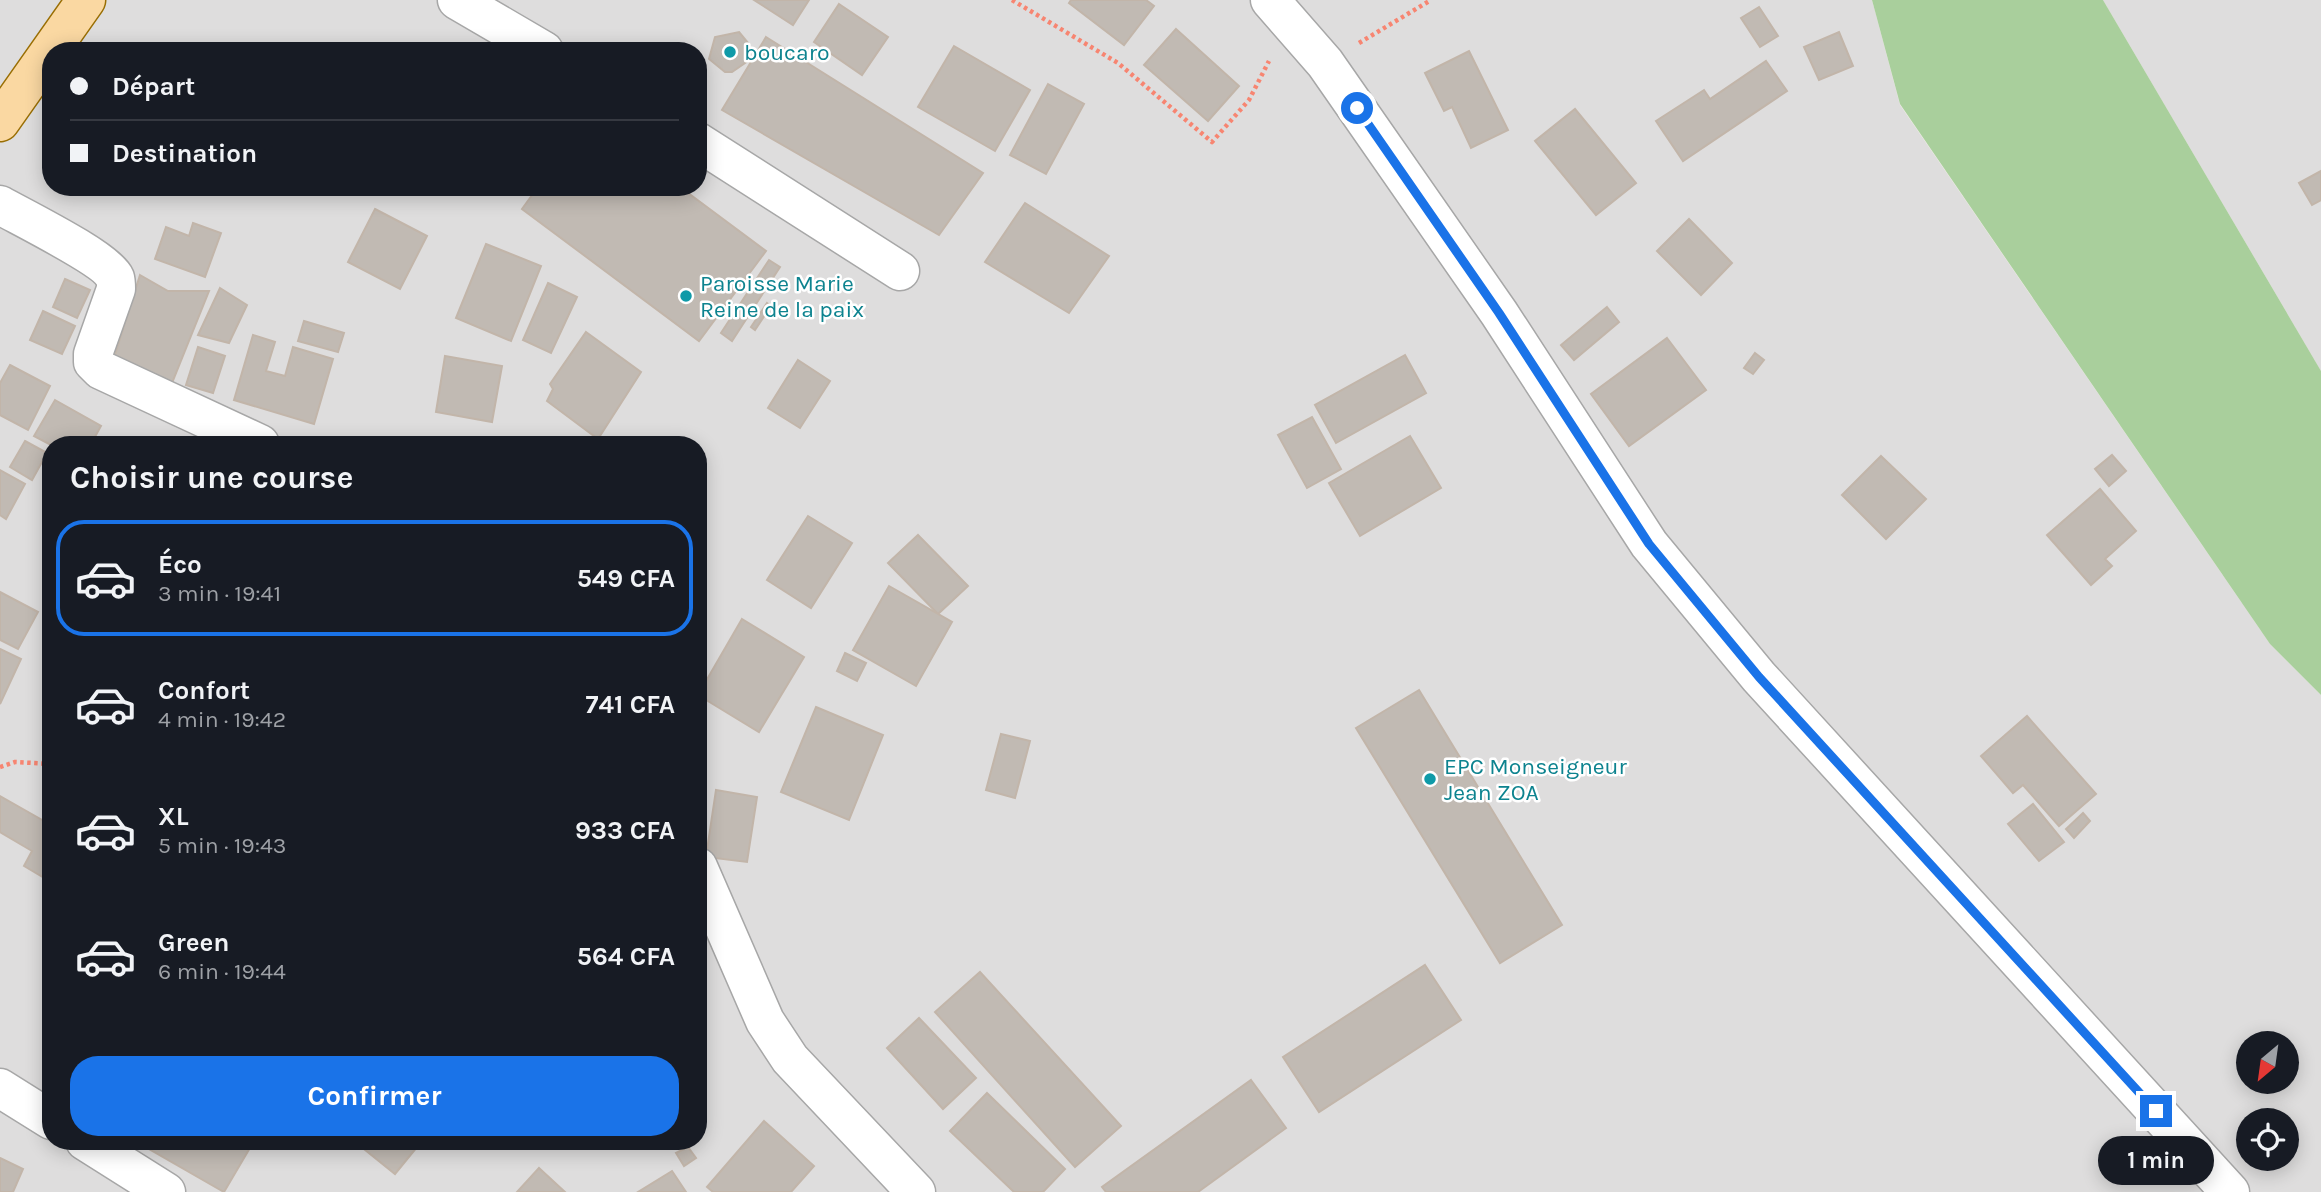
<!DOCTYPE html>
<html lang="fr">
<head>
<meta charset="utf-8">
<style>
	body { margin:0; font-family:Karla,sans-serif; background:#242831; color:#f1f3f6; height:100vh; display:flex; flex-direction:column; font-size:26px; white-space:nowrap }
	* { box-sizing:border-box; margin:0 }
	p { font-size:23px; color:#9ea1a6 }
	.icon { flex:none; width:38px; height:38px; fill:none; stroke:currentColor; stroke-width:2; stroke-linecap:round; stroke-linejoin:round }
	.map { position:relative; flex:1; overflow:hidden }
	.details { position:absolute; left:42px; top:436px; width:665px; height:714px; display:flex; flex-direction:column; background:#171b24; border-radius:28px; box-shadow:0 4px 18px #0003 }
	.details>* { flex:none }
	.banner { position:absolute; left:42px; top:42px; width:665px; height:154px; border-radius:28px; box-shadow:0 4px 18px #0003; display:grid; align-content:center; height:154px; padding:0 28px; background:#171b24 }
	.needle { width:46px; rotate:209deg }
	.buttons { position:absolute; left:2236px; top:1031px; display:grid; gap:14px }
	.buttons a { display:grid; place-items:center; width:63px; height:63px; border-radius:50%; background:#171b24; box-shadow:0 4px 18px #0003; font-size:35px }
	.end { position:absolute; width:32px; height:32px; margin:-16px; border:9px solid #1a73e8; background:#fff; box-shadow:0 0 0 4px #fff }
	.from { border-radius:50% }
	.bubble { position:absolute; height:49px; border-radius:24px; background:#171b24; box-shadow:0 4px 18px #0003; font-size:23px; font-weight:700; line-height:49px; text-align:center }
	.banner b { display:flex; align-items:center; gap:24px; height:66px; font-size:26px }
	.banner b+b { border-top:2px solid #363941 }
	.banner i { width:18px; height:18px; background:#f1f3f6 }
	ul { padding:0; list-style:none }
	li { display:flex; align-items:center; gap:21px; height:116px; margin:0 14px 10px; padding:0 14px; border:4px solid transparent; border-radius:28px }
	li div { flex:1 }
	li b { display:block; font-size:26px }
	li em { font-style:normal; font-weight:700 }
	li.selected { border-color:#1a73e8 }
	li>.icon { width:63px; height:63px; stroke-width:1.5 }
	h2 { padding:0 28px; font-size:32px; line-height:84px }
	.cta { display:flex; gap:14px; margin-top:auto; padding:14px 28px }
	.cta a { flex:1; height:80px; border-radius:28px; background:#1a73e8; color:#fff; font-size:28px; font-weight:700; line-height:80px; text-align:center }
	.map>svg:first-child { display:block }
	.residential { fill:#dedddd; fill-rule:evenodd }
	.forest { fill:#a9cf9c }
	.building { fill:#c1bab3; stroke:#c2b5a9; stroke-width:2 }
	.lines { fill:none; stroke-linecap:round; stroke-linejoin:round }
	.street-casing { stroke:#a7a7a7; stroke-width:41 }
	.primary-casing { stroke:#996e03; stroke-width:41 }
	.path { stroke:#f78571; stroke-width:4.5; stroke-dasharray:3.5 3.5; stroke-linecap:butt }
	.street { stroke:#fff; stroke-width:38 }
	.primary { stroke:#fad8a2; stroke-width:38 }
	.route { stroke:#1a73e8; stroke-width:9 }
	.culture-dot { fill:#0f9aa8; stroke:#fff; stroke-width:2.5 }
	.labels { text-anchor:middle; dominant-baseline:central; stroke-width:5; stroke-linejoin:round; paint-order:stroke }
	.culture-label { font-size:23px; fill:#0d838f; stroke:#fff; text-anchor:start }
</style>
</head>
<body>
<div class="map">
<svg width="2321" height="1192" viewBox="0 0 2321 1192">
	<rect width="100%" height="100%" fill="#f0eee7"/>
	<g class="residential">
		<path d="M0,0h1872l28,105 370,539 51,51v497h-2321zM51,51h647v136h-647zM51,444h647v697h-647zM2249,1043h38v39h-38zM2249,1120h38v38h-38z"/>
		<path d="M2103,0h218v371z"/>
	</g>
	<path class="forest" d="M1872,0h231l218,371v324l-51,-51 -370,-540z"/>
	<g class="building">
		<path d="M754,0h55l-16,25z"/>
		<path d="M1071,0h75l8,6 -30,39 -55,-42z"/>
		<path d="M839,4l49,33 -26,38 -48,-33z"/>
		<path d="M1759,7l19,29 -18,11 -19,-29z"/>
		<path d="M1176,29l63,57 -31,35 -64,-56z"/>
		<path d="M739,32l10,12 -1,17 -16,11h-7l-16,-13 6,-22z"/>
		<path d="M1839,32l14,34 -34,14 -15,-33z"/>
		<path d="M766,37l217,136 -44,62 -217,-125z"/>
		<path d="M954,46l76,44 -35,61 -77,-44z"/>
		<path d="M1469,51l39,79 -37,18 -19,-41 -8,4 -19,-38z"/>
		<path d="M1766,61l21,30 -104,70 -27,-40 48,-31 6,9z"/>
		<path d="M1048,84l36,20 -38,70 -36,-19z"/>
		<path d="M1575,109l61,74 -40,32 -61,-74z"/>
		<path d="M2321,171v29l-9,5 -13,-22z"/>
		<path d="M538,187h142l86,64 -67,90 -177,-132z"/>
		<path d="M1025,203l84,53 -40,57 -84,-51z"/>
		<path d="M375,209l52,27 -27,53 -52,-27z"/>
		<path d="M1689,219l43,44 -31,32 -44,-44z"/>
		<path d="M193,223l28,10 -16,44 -50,-18 11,-32 23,9z"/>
		<path d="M486,244l55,22 -30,75 -55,-23z"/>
		<path d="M769,260l11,7 -48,74 -11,-8z"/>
		<path d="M140,275l28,16h41l-37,92 -60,-19z"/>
		<path d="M65,279l25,11 -13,28 -24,-11z"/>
		<path d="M548,283l29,14 -26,56 -28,-13z"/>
		<path d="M220,288l27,17 -18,38 -31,-8z"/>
		<path d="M767,303l4,3 -16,24 -4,-3z"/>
		<path d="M1607,307l12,15 -45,38 -13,-15z"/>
		<path d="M43,311l32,15 -13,28 -32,-14z"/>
		<path d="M304,321l40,12 -6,19 -40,-11z"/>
		<path d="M586,332l55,40 -43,67 -51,-38 6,-12 -3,-5z"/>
		<path d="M253,335l22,7 -9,29 19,5 8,-29 40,12 -19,65 -80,-24z"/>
		<path d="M1667,338l39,52 -77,56 -38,-52z"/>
		<path d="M198,347l27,9 -12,37 -27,-8z"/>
		<path d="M1755,353l9,7 -11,14 -9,-6z"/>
		<path d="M1405,355l21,38 -90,50 -21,-38z"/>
		<path d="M445,356l57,10 -10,56 -56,-10z"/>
		<path d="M798,360l32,21 -30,47 -32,-20z"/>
		<path d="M10,365l40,21 -22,44 -28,-15v-32z"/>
		<path d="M55,400l46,26 -10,18 -40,1 -17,-9z"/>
		<path d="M1312,417l29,52 -34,19 -29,-53z"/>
		<path d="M1410,436l31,52 -81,48 -31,-53z"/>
		<path d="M25,441l22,12 -15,27 -22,-13z"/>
		<path d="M2112,455l14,16 -17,15 -14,-17z"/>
		<path d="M1881,456l45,43 -40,40 -44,-44z"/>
		<path d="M0,470l25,14 -19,35 -6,-4z"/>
		<path d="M2100,489l36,42 -31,28 7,7 -21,19 -44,-50z"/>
		<path d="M808,516l44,27 -41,65 -44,-28z"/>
		<path d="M918,535l50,51 -30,28 -50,-51z"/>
		<path d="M889,586l63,36 -36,64 -63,-36z"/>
		<path d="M0,592l38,20 -20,37 -18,-9z"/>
		<path d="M742,619l62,38 -45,75 -61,-37z"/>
		<path d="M0,649l21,10 -21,45z"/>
		<path d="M845,653l21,10 -9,18 -20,-10z"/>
		<path d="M1419,690l143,235 -62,38 -144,-235z"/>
		<path d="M816,707l67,28 -34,85 -68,-28z"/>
		<path d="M2027,716l69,78 -37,32 -36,-41 -10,8 -32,-37z"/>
		<path d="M1001,734l29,7 -15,57 -29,-8z"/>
		<path d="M716,790l41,7 -10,65 -41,-5z"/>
		<path d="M0,796l51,29v57l-27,-16 8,-15 -32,-19z"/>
		<path d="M2033,804l31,38 -25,19 -31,-37z"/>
		<path d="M2083,813l7,8 -16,17 -8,-9z"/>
		<path d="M1425,965l36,55 -142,92 -36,-55z"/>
		<path d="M980,972l141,154 -46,41 -140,-155z"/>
		<path d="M919,1018l57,60 -33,31 -56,-61z"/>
		<path d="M1251,1080l35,48 -88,64h-92l-4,-5z"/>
		<path d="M987,1093l78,76 -22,23h-29l-64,-61z"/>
		<path d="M764,1121l50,45 -23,26h-78l-6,-5z"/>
		<path d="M135,1141h119l-30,51z"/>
		<path d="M354,1141h68l-27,33z"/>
		<path d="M688,1147l8,11 -12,8 -8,-13z"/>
		<path d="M0,1158l23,11 -10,23h-13z"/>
		<path d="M539,1168l26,24h-48z"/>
		<path d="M672,1171l14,21h-48z"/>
	</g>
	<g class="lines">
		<defs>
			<g id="street">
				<path d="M457,0l87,51"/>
				<path d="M1270,0l55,63 174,250 150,231 110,133 471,515"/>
				<path d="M698,142l202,129"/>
				<path d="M0,205c21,12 107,54 115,73 1,3 1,7 1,11l-23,65v8l8,8 159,74"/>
				<path d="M698,867l67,154 25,38 126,133"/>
				<path d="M0,1088l51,32"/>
				<path d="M85,1141l81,51"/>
			</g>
			<path id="primary" d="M0,122l86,-122"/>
		</defs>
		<use href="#street" class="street-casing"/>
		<use href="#primary" class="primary-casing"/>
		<g class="path">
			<path d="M1012,0l106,63 94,79 37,-42 20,-39"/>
			<path d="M1359,43l72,-43"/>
			<path d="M0,767l15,-5 36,2"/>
		</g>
		<use href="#street" class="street"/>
		<use href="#primary" class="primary"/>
	</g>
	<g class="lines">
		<path class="route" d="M1357,108l142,205 150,231 110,133 397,434"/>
	</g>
	<g class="culture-dot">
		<circle cx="730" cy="52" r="7"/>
		<circle cx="686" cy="296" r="7"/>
		<circle cx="1430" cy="779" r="7"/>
	</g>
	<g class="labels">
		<g class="culture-label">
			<text x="744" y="52">boucaro</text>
			<text x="700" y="283">Paroisse Marie<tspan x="700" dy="26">Reine de la paix</tspan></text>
			<text x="1444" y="766">EPC Monseigneur<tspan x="1444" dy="26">Jean ZOA</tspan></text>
		</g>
	</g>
</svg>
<div class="buttons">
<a><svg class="needle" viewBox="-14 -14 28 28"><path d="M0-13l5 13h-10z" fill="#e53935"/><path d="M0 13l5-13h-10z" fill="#9ea1a6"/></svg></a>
<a><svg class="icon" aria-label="locate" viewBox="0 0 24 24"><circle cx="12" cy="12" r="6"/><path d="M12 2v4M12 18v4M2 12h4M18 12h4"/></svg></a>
</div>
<i class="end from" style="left:1357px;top:108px"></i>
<i class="end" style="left:2156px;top:1111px"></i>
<div class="bubble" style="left:2098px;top:1136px;width:116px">1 min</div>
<div class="banner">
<b><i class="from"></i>Départ</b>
<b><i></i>Destination</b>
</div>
<section class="details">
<h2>Choisir une course</h2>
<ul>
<li class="selected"><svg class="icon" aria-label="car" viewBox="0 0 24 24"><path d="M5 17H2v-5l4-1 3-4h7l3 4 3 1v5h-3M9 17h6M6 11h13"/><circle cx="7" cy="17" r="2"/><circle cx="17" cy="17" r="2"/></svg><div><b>Éco</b><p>3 min · 19:41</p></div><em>549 CFA</em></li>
<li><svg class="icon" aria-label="car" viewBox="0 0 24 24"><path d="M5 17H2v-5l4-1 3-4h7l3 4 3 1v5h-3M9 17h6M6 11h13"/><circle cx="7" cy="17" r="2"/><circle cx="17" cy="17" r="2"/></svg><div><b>Confort</b><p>4 min · 19:42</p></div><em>741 CFA</em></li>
<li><svg class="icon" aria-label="car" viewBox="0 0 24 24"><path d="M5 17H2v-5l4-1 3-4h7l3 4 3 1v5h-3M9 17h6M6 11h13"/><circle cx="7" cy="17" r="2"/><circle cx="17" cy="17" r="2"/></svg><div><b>XL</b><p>5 min · 19:43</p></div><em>933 CFA</em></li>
<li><svg class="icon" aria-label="car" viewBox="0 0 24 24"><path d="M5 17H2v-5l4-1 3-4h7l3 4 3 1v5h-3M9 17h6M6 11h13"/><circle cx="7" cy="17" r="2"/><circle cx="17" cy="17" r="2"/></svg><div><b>Green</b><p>6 min · 19:44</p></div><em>564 CFA</em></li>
</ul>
<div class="cta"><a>Confirmer</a></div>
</section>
</div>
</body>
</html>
